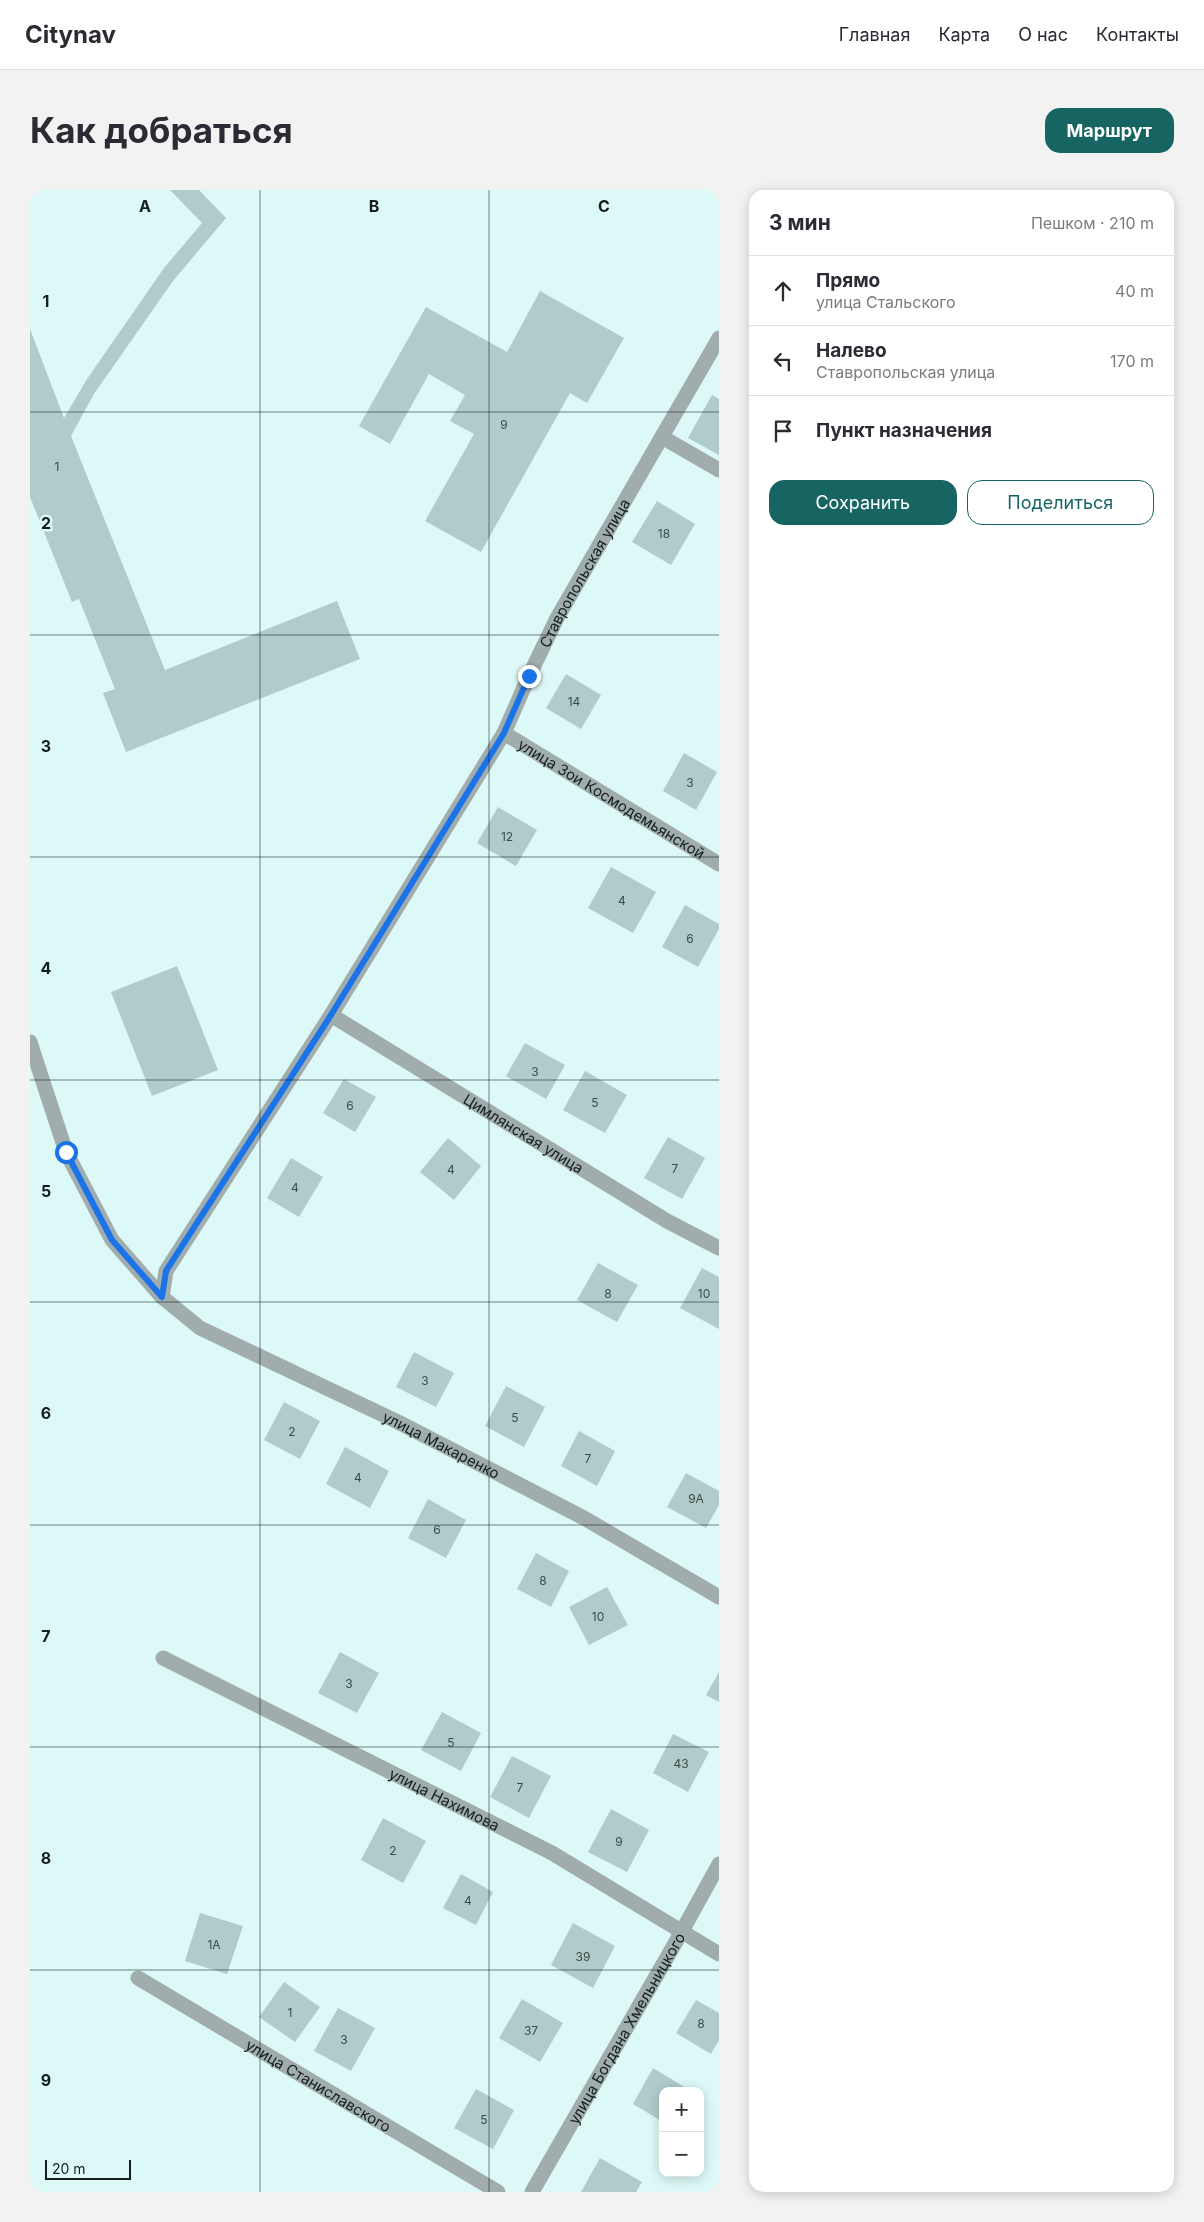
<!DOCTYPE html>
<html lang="ru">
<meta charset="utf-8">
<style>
body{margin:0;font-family:Inter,sans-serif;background:#f2f2f3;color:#2b2b33}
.controls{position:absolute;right:15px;bottom:15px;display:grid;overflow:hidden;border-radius:10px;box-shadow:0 2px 12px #0003}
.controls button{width:45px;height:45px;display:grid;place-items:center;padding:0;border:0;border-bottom:1px solid #e1e1e2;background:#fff;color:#2b2b33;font:25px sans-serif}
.scale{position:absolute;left:15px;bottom:12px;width:86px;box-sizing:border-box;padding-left:5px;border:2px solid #131e1d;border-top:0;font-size:14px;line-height:18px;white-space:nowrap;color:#131e1d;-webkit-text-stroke:4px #dcf9f7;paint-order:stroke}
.stop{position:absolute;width:15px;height:15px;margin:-11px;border:4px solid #1a73e8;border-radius:50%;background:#fff}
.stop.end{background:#1a73e8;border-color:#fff;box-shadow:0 1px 5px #0008}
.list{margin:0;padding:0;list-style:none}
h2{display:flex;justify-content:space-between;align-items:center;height:65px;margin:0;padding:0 20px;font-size:21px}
h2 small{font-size:16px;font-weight:400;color:#7c7c81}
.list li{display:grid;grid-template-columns:32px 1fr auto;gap:15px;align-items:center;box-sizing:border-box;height:70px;padding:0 20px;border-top:1px solid #e1e1e2}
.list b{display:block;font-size:19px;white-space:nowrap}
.list p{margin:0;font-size:16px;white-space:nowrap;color:#7c7c81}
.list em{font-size:16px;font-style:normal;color:#7c7c81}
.actions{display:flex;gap:10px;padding:15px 20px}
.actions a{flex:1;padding:11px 0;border:1px solid #176563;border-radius:15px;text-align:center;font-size:18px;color:#176563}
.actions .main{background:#176563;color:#fff}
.icon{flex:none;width:28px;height:28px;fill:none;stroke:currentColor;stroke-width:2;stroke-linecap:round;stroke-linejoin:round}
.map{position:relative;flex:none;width:689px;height:2002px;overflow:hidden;border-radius:15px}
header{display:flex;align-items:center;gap:30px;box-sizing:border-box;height:70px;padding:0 25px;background:#fff;border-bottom:1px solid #e1e1e2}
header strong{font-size:24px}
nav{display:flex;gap:28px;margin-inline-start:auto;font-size:18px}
.intro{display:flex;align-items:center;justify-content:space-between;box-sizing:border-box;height:120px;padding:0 30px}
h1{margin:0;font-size:35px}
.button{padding:12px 22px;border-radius:15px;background:#176563;color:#fff;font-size:18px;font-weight:700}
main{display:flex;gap:30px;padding:0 30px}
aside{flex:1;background:#fff;border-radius:15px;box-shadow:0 2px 12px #0003}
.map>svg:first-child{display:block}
.building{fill:#afccca}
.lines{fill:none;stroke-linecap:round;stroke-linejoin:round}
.minor{stroke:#a1adac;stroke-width:15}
.route{stroke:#1a73e8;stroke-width:6}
.grid{fill:none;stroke:#131e1d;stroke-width:1;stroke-opacity:0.55}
.labels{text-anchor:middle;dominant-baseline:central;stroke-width:5;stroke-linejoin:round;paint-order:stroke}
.number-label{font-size:12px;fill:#3a4a48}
.street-label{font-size:15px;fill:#131e1d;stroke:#dcf9f7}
.grid-label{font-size:16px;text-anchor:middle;font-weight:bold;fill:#131e1d;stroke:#dcf9f7;stroke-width:5;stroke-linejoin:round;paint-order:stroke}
</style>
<header>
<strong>Citynav</strong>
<nav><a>Главная</a><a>Карта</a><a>О нас</a><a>Контакты</a></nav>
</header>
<div class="intro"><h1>Как добраться</h1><a class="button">Маршрут</a></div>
<main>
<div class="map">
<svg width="689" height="2002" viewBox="0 0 689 2002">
<rect width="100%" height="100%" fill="#dcf9f7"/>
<path class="building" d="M140,0H169L196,28L143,91L64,204L41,246L135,480L307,411L330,469L96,562L73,503L85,499L49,409L42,412L0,307V139L34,228L57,189L134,78L172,33Z
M510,101L594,148L557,213L540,203L451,362L395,331L444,244L420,231L435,205L399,184L360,254L329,236L396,117L477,162Z
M682,205L689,209V265L658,248Z
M627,311L665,334L641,375L602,352Z
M536,484L571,505L551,539L516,518Z
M654,563L687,582L666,620L633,601Z
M468,617L507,640L486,676L447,653Z
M581,677L626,702L603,743L558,718Z
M655,715L689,734V739L668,777L632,757Z
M147,776L188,880L122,906L81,802Z
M495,853L535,875L516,909L476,886Z
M555,881L597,905L575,943L533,920Z
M314,889L346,907L325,942L293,923Z
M638,947L675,968L652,1009L614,988Z
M418,948L451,976L424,1010L390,982Z
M261,968L293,987L269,1027L237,1008Z
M568,1073L608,1095L587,1132L547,1110Z
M672,1078L689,1087V1139L650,1118Z
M384,1162L424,1183L406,1217L366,1197Z
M476,1196L515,1217L494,1257L455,1236Z
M254,1212L290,1231L270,1269L234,1250Z
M549,1241L585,1261L567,1296L531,1276Z
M315,1257L359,1281L340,1318L296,1294Z
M656,1283L689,1301V1315L676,1338L637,1317Z
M398,1309L436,1330L416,1368L378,1348Z
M506,1363L539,1381L521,1417L487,1399Z
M577,1397L598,1435L559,1455L539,1417Z
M310,1462L349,1483L327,1523L288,1503Z
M689,1482V1512L676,1505Z
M412,1522L451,1543L431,1581L391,1560Z
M643,1544L679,1562L658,1602L623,1583Z
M482,1566L521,1586L499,1628L460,1607Z
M581,1619L619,1640L597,1682L558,1662Z
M353,1628L396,1651L373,1693L331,1670Z
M431,1684L463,1702L446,1735L413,1718Z
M170,1723L213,1736L197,1784L155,1771Z
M543,1733L585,1756L563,1798L521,1775Z
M254,1792L290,1817L265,1852L229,1827Z
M492,1809L533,1833L510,1872L469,1848Z
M666,1810L689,1823V1850L681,1864L646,1843Z
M308,1818L345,1838L321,1881L284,1861Z
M623,1878L661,1901H633V1932L603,1914Z
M446,1899L484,1920L463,1959L424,1938Z
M570,1968L612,1992L606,2002H551Z"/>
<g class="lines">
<g class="minor">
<path d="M632,247L689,280"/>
<path id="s1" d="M474,543L689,674"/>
<path id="s2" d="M301,825L637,1031L689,1058"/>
<path id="s3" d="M0,852L36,962L82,1050L132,1107L170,1138L368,1232L554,1328L689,1407"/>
<path id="s4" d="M132,1107L136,1081L301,825L474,543L499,486L527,428L689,148"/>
<path id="s5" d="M133,1468L522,1663L689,1764"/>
<path id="s6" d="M108,1788L468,2002"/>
<path id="s7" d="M502,2002L651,1743L689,1674"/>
</g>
</g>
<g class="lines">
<path class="route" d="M36,962L82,1050L132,1107L136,1081L301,825L474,543L499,486"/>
</g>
<path class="grid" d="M230,0V2002M459,0V2002M0,222H689M0,445H689M0,667H689M0,890H689M0,1112H689M0,1335H689M0,1557H689M0,1780H689"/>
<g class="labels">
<g class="number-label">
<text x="474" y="234">9</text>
<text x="27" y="276">1</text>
<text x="634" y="343">18</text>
<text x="544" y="511">14</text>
<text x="660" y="592">3</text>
<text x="477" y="646">12</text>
<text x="592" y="710">4</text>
<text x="660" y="748">6</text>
<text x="505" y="881">3</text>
<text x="565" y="912">5</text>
<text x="320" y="915">6</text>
<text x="645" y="978">7</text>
<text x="421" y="979">4</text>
<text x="265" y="997">4</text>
<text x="578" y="1103">8</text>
<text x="674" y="1103">10</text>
<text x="395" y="1190">3</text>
<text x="485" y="1227">5</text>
<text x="262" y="1241">2</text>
<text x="558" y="1268">7</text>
<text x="328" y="1287">4</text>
<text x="666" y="1308">9А</text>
<text x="407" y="1339">6</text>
<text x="513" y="1390">8</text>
<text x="568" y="1426">10</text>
<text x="319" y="1493">3</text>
<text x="421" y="1552">5</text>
<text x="651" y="1573">43</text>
<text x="490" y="1597">7</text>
<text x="589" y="1651">9</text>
<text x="363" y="1660">2</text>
<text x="438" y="1710">4</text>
<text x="184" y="1754">1А</text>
<text x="553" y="1766">39</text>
<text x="260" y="1822">1</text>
<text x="671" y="1833">8</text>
<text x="501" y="1840">37</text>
<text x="314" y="1849">3</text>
<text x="454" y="1929">5</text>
</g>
<g class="street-label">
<text stroke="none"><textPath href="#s4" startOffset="841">Ставропольская улица</textPath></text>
<text stroke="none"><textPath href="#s1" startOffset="126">улица Зои Космодемьянской</textPath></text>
<text stroke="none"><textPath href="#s2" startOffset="226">Цимлянская улица</textPath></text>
<text stroke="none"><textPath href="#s3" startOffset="608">улица Макаренко</textPath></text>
<text stroke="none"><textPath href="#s5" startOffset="315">улица Нахимова</textPath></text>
<text stroke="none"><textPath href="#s7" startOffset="189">улица Богдана Хмельницкого</textPath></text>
<text stroke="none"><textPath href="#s6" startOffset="210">улица Станиславского</textPath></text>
</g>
</g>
<g class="grid-label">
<text x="115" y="22">A</text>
<text x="344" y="22">B</text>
<text x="574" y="22">C</text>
<text x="16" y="117">1</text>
<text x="16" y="339">2</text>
<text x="16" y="562">3</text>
<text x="16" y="784">4</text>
<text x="16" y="1007">5</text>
<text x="16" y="1229">6</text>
<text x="16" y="1452">7</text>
<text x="16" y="1674">8</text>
<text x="16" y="1896">9</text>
</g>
</svg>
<div class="controls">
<button>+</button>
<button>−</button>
</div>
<div class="scale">20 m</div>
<div class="stop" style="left:36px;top:962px"></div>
<div class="stop end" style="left:499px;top:486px"></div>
</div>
<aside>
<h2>3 мин<small>Пешком · 210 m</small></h2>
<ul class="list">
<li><svg class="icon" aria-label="ahead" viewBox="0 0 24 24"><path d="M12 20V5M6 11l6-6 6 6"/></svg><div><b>Прямо</b><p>улица Стальского</p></div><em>40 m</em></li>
<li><svg class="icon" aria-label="left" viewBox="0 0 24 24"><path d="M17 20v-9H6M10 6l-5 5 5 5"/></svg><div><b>Налево</b><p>Ставропольская улица</p></div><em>170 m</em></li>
<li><svg class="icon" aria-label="arrive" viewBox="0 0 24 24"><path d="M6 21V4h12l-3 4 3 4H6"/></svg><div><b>Пункт назначения</b></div></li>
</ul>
<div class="actions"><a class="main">Сохранить</a><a>Поделиться</a></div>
</aside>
</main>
